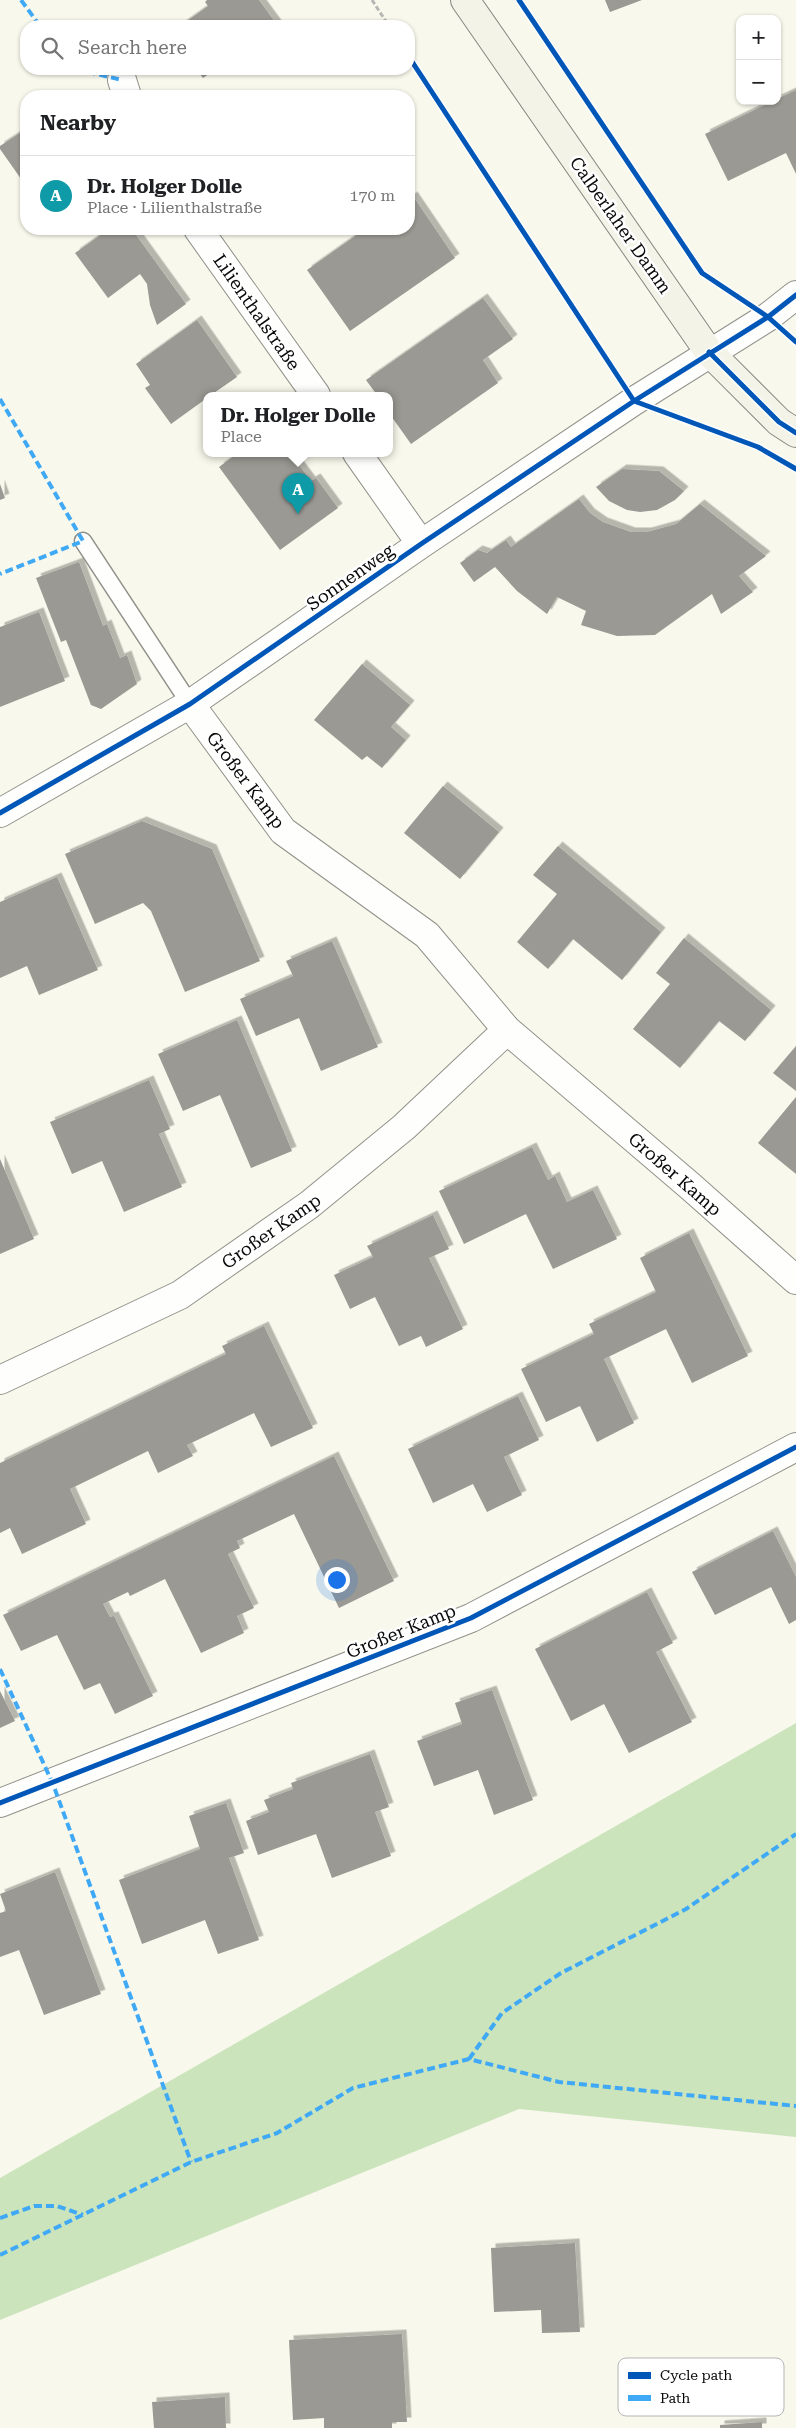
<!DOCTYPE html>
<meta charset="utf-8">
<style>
body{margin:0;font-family:"Roboto Serif",serif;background:#f2f2f2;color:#202124}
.controls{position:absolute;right:15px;top:15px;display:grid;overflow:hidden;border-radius:10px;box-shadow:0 1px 4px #0004}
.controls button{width:45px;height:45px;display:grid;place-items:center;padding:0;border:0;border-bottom:1px solid #e0e0e0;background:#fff;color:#202124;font:25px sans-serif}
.you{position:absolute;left:336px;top:1579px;width:18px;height:18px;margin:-12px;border:4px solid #fff;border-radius:50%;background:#1a73e8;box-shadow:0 0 0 8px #1a73e833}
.badge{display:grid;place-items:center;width:32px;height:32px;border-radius:50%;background:#ea580c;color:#fff;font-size:16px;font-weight:700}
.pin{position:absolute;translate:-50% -41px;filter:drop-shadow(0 1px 2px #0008)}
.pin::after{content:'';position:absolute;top:26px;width:18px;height:15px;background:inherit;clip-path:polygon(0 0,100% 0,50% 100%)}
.popup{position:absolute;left:203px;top:392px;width:190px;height:65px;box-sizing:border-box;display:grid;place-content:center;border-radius:10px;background:#fff;filter:drop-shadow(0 1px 4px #0005);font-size:16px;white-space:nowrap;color:#757577}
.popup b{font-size:19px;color:#202124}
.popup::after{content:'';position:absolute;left:50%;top:100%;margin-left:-10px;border:10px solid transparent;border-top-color:#fff}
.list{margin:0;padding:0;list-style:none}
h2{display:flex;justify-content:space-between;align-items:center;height:65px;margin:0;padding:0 20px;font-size:21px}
h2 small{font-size:16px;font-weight:400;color:#757577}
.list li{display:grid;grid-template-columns:32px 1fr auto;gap:15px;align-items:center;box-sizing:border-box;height:80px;padding:0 20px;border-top:1px solid #e0e0e0}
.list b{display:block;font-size:19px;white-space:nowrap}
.list p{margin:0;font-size:16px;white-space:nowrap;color:#757577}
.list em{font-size:16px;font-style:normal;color:#757577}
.icon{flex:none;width:28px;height:28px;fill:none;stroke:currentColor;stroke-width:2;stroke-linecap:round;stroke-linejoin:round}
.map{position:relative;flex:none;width:796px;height:2428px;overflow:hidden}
.search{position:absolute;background:#fff;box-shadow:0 1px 4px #0004;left:20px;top:20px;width:395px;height:55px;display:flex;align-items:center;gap:12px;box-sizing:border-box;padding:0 18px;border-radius:20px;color:#757577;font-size:19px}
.panel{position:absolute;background:#fff;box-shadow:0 1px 4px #0004;left:20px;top:90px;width:395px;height:145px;border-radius:20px}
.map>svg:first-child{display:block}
.forest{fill:#cbe4bc}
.building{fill:#9a9993;filter:url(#shadow)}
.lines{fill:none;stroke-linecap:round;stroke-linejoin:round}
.lane-casing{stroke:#91918b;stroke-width:19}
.street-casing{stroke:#91918b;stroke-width:30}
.secondary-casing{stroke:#878782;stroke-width:30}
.path{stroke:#b6b6b4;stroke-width:3;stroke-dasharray:5 2.5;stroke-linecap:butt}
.lane{stroke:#fefefc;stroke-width:16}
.street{stroke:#fefefc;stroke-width:28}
.secondary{stroke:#f3f3e8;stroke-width:28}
.quiet{stroke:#3fa9f5;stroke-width:4;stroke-dasharray:8 4;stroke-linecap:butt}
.cycleway-casing{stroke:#fff;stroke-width:8}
.cycleway{stroke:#0057b8;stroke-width:5}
.labels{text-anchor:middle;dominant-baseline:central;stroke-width:5;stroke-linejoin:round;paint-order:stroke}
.street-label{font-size:18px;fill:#090909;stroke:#fff}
.key{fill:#fff;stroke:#b5b5b5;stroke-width:1}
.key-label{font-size:14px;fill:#090909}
</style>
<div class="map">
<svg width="796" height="2428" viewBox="0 0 796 2428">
<defs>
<filter id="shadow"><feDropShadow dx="4.5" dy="-4.5" stdDeviation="0" flood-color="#0004"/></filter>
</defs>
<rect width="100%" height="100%" fill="#f8f8ec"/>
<path class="forest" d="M796,1723V2137L519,2109L0,2320V2178Z"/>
<path class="building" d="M207,0H259L278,26H180L208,6L205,2Z
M605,0H642L610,12Z
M196,69H216L203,78Z
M796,90V174L786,153L728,181L705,134L773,101H777V99Z
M26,129V186L0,149V146Z
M413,196L455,258L350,331L307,270L365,229H409V199Z
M109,229H130L134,232L186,304L157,325L150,305L147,284L140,274L108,298L75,253Z
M483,298L513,339L483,360L498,383L411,444L389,413V395H377L366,380Z
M197,320L237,377L211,395H207V398L171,424L145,388L150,385L136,364Z
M238,453H290L311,481L316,478L338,508L280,550L219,467Z
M622,469L659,471L684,491L675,500L657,510L640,512L627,510L609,501L596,487Z
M0,484L5,498L0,500Z
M579,499L590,513L603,522L631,532H647L676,524L700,504L766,556L739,576L753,592L721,614L712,594L655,635L617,636L581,625L586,611L557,597L547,614L517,591L495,567L474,582L460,563L478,550L487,553L506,540L511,547Z
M79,562L103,626L107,624L120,658L127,655L137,684L101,709L91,705L66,640L61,642L36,578Z
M39,612L65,681L0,707V627Z
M362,664L410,705L391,727L406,740L382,768L367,756L362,760L314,720Z
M443,786L499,832L460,879L404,833Z
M142,821L212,849L260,961L185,992L151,911L143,903L95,924L65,854Z
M558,846L661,932L622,980L573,939L548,969L517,942L557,894L533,875Z
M57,877L98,970L39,995L27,966L0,978V902Z
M684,938L771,1010L745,1041L719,1021L680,1068L633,1029L670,984L656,973Z
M332,941L378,1047L321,1071L299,1018L256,1036L240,999L293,976L286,961Z
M237,1020L292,1151L251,1168L220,1095L183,1111L158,1054Z
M796,1046V1091L773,1073Z
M149,1080L170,1129L159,1134L182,1187L124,1212L102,1161L72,1174L50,1122Z
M796,1097V1174L758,1143Z
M532,1147L548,1180L555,1176L567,1202L593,1190L617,1239L553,1269L526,1214L464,1244L439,1191Z
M0,1159L34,1239L0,1254Z
M433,1215L449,1249L429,1258L463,1329L426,1347L421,1336L399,1346L375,1297L350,1309L334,1275L373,1257L367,1246Z
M689,1233L748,1356L692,1383L666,1329L604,1359L634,1423L597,1442L580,1406L546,1422L521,1369L594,1334L589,1324L656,1292L640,1258Z
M264,1326L313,1428L271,1447L254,1413L187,1445L193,1456L158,1473L148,1451L70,1489L86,1524L22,1554L10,1528L0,1533V1463L226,1354L222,1346Z
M518,1396L539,1440L504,1457L522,1495L487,1512L473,1484L433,1503L408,1449Z
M334,1456L394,1581L339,1608L294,1514L237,1541L240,1548L228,1554L254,1608L237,1616L244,1633L201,1653L165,1579L130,1596L128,1592L103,1604L110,1617L114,1616L153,1696L115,1714L100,1683L84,1690L57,1635L21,1651L3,1615Z
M773,1531L796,1577V1620L789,1624L771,1587L715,1615L692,1572Z
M647,1592L673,1643L656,1652L692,1722L629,1753L604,1704L571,1721L535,1649Z
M492,1690L533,1800L494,1815L478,1770L434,1786L417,1741L462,1724L455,1703Z
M0,1691L15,1721L0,1728Z
M370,1754L389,1807L375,1812L391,1856L332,1878L316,1834L258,1855L246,1821L269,1812L264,1800L293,1789L291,1783Z
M226,1803L244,1853L229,1858L259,1940L218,1954L205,1920L142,1944L119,1880L200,1849L189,1816Z
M55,1872L101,1994L44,2015L19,1950L0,1957V1913L6,1911L0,1894Z
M575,2243L580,2332L542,2333L541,2310L494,2312L491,2248Z
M402,2334L407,2422H392V2428H324V2418L293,2420L289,2340Z
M225,2397L226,2428H154L152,2402Z
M762,2422V2428H720V2425Z"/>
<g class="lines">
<g class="lane-casing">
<path id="lane" d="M83,541L190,704"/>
</g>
<g class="street-casing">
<path id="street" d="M122,80L127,96
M198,229L316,395
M357,453L421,544
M190,704L283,831L427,935L507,1030L690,1186L796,1280
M0,813L190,704L421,544L634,401L768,317L796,295
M0,1380L180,1295L309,1205L404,1127L507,1030
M0,1803L471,1618L796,1447"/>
</g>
<g class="secondary-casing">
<path id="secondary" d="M465,0L709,352L779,422L796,433"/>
</g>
<path class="path" d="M372,0L389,26
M409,57L615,373
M676,417L747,443"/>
<use href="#lane" class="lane"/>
<use href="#street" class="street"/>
<use href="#secondary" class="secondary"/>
<path class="quiet" d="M21,0L40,26
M76,69L122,80
M0,399L83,541L0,574
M0,1669L53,1784L191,2162
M469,2059L502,2013L561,1973L686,1909L796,1834
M0,2218L34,2206H57L83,2215
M0,2255L191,2162L277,2133L353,2088L469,2059L559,2082L796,2106"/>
<g class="cycleway-casing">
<path id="cycleway" d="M519,0L702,273L768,317L796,342
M409,57L634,401L758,447L796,469
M709,352L779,422L796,433
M0,813L190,704L421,544L634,401L768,317L796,295
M0,1803L471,1618L796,1447"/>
</g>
<use href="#cycleway" class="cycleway"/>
</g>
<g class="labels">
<g class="street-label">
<text transform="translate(621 225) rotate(55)">Calberlaher Damm</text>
<text transform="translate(257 312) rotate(55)">Lilienthalstraße</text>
<text transform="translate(350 577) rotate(-35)">Sonnenweg</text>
<text transform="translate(246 780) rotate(53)">Großer Kamp</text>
<text transform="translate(675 1174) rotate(41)">Großer Kamp</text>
<text transform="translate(271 1231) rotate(-35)">Großer Kamp</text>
<text transform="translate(401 1631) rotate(-22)">Großer Kamp</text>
</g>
</g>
<rect x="618" y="2358" width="166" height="58" rx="8" class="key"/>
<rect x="628" y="2372" width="23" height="7" fill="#0057b8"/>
<rect x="628" y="2395" width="23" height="6" fill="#3fa9f5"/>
<g class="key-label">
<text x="660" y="2380">Cycle path</text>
<text x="660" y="2403">Path</text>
</g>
</svg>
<div class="controls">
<button>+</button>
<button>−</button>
</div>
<div class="you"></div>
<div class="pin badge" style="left:298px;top:514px;background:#0f9aa8">A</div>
<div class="popup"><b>Dr. Holger Dolle</b>Place</div>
<div class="search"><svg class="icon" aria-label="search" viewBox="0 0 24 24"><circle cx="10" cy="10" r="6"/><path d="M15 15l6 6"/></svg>Search here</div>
<section class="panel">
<h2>Nearby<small></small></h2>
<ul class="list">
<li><span class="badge" style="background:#0f9aa8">A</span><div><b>Dr. Holger Dolle</b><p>Place · Lilienthalstraße</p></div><em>170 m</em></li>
</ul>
</section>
</div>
